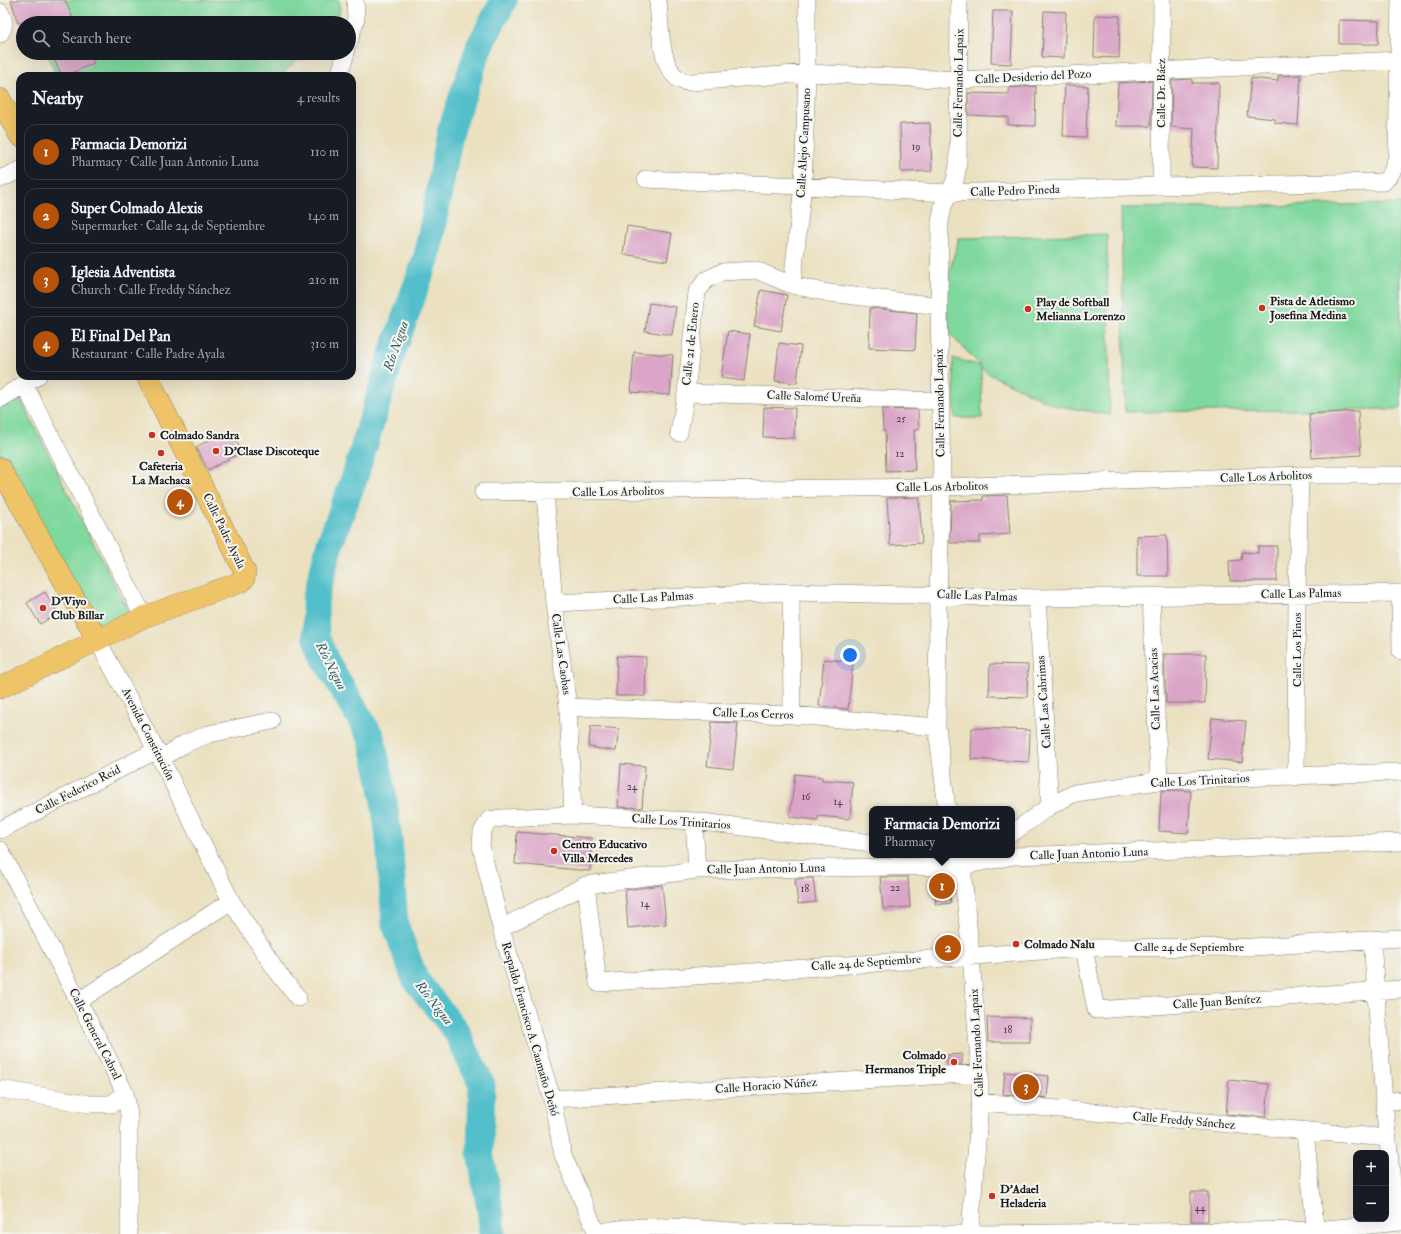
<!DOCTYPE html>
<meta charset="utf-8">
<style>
body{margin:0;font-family:"IM FELL Double Pica",serif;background:#242831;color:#f1f3f6}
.controls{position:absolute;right:12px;bottom:12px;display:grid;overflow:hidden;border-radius:8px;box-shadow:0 4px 16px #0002}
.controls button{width:36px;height:36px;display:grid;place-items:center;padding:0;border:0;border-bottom:1px solid #363941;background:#171b24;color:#f1f3f6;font:20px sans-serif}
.you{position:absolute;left:850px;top:655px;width:14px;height:14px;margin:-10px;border:3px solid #fff;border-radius:50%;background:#1a73e8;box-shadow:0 0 0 6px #1a73e833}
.badge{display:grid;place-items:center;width:26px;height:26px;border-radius:50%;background:#b45309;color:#fff;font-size:13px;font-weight:700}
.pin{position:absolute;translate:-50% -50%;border:2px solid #fff;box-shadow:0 1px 4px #0006}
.popup{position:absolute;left:869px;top:806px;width:146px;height:52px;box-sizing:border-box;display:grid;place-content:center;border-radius:8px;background:#171b24;filter:drop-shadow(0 1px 3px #0005);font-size:13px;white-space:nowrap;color:#9ea1a6}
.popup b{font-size:15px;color:#f1f3f6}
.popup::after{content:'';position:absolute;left:50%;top:100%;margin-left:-8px;border:8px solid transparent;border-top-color:#171b24}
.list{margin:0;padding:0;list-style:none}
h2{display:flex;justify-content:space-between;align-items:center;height:52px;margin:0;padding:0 16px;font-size:17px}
h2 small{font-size:13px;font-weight:400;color:#9ea1a6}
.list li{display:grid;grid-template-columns:26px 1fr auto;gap:12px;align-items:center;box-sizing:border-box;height:56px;margin:0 8px 8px;padding:0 8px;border:1px solid #363941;border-radius:12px}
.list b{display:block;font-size:15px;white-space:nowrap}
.list p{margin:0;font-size:13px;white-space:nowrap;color:#9ea1a6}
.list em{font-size:13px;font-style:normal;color:#9ea1a6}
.icon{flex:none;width:22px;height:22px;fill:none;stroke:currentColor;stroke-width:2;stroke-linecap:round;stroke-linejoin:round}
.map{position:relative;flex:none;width:1401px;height:1234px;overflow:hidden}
.search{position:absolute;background:#171b24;box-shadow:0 4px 16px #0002;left:16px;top:16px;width:340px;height:44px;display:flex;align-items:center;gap:10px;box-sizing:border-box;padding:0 14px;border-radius:22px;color:#9ea1a6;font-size:15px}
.panel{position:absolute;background:#171b24;box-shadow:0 4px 16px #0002;left:16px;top:72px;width:340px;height:308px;border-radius:12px}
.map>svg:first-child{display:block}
.green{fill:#7fd89d;stroke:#4e7a5c}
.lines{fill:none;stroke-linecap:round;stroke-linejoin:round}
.river{stroke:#52bfca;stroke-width:27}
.building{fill:#daa5c7}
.minor-casing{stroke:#847e6e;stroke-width:18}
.major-casing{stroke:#847e6e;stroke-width:22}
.minor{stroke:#fff;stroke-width:17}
.major{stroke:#efc469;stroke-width:21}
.poi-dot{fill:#c8321e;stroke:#f6f6f2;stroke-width:1.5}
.labels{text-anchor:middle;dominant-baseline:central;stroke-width:4;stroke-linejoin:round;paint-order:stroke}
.number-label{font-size:10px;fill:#4c3e47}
.street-label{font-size:12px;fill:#1c1c1c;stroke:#f6f6f2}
.poi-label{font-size:12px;font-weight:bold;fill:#1c1c1c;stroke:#f6f6f2;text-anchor:start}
.water-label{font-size:13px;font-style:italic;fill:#325d62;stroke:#f6f6f2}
</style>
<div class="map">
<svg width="1401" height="1234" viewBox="0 0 1401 1234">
<rect width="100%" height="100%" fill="#f6f6f2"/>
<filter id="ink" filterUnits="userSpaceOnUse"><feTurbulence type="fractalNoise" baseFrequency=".025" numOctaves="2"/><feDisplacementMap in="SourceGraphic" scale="8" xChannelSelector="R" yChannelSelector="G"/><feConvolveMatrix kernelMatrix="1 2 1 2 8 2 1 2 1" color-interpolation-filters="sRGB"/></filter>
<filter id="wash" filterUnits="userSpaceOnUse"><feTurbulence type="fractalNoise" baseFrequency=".012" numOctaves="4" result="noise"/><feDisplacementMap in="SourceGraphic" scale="16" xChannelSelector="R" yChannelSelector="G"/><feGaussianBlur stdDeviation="0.9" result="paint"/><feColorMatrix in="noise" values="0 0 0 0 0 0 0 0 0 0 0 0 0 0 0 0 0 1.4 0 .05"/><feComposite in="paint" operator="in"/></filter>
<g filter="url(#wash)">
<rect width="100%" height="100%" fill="#ebe1c1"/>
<path class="green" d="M27,0H339C341,9 339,15 335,23H36Z
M47,53H305L280,76H56Z
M1401,204V409L1125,412L1121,208Z
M1107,234L1110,415L1054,405L987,373L981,367L982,418H955L953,358L981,366L949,333L945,286L959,238Z
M19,396L129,613L94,628L0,458V407Z"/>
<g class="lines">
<path class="river" d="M492,1234L491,1215L480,1152L482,1085L456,1031L415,979L395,924L389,839L381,780L371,737L325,659L316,636L315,600L330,543L355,476L393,351L427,256L450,133L479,47L504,0"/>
</g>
<g id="blocks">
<path class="building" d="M11,0H65L75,23H18Z
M993,11H1013L1011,64L991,63Z
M1044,11L1066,12L1064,58L1042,57Z
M1095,15L1120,16L1119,58L1094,57Z
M1339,20L1379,21L1378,44H1339Z
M51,53H90L94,63L66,76H62Z
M1301,75L1298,125L1275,123V119L1247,116L1251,78L1278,81V76Z
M1192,79V83H1219L1217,168L1192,167L1194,129L1171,127L1172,80Z
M1152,81L1151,126H1116L1118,83Z
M1065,85L1088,86L1086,137L1063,136Z
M1036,86L1035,126L1008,125V117L968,115V93L1009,94V88Z
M930,123L932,171L901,172L900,124Z
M627,226L672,233L667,261L623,254Z
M761,290L787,295L781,331L754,326Z
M649,303L676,307L672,335L645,331Z
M870,308L917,313L915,350L869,348Z
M728,331L750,334L744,381L721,378Z
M779,343L801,346L797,383L775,381Z
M634,352L673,355L670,395L631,392Z
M764,407L795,408L794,438L763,437Z
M882,409L918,410L919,430H914L915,470L886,471L885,431H883Z
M1358,411L1361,455L1312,458L1309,414Z
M230,429L242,452L208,470L196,447Z
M184,492L191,504L176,511L170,499Z
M1007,495L1010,534L980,536V543H950L951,501L983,500V496Z
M919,497L922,543L890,545L887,498Z
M1167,535L1168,576H1137V536Z
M1258,546H1277V581H1230L1229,561L1241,560L1242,552L1258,553Z
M45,592L58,613L40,624L27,603Z
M1164,654H1206L1205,703H1166Z
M617,656L646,657L645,696H616Z
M824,659L853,662L848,709L819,706Z
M990,664L1028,665L1027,697L989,696Z
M1212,718L1246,721L1242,762L1208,759Z
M712,722L738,723L733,769L707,766Z
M591,726L619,729L616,751L588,747Z
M972,728L1030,730L1029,762L971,759Z
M621,764L645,766L642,808L618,807Z
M795,774L822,777V780L853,782L850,819L818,816V820L790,817Z
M1176,790L1191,791L1188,833L1159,831L1161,791Z
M517,832L592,838L590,871L515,864Z
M933,876H948L951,903L936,905Z
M880,877H908L910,907L883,909Z
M813,878L816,902L798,904L795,879Z
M662,885L666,924L628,928L625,890Z
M955,940L956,947L941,948L940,941Z
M987,1017L1030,1018V1042H988Z
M962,1054V1064L947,1065V1055Z
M1005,1072L1049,1076L1047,1098L1003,1094Z
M1229,1080L1269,1084L1266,1117L1226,1114Z
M1191,1192H1208V1221H1191Z"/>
</g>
</g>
<g filter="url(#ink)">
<use href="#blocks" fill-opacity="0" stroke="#847e6e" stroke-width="1"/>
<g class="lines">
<g class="minor-casing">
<path id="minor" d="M658,0C660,21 659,68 680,80C683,82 688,82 692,82L807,73L958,80L1401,60
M0,12C4,19 5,27 0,34
M349,42L356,18L355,0
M339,76L346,53
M0,179L20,170
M646,179L950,193L1161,186L1384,182L1392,172L1397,156L1400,0
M1161,186L1162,0
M792,285L803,185L807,73V0
M24,384L144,617
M686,393L941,401
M0,399L38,376
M679,433L686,393L697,292L706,280L722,272L756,270L792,285L829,293L939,306
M483,492L942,487L1300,475H1401
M545,493L554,603L568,707L573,815
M791,592L792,715
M1400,593L1401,651
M1151,596L1159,781
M1037,598L1050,806
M554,603L791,592L1037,598L1401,593
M97,639L161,759L231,901L276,970L298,998
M568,707L792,715L937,727
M161,759L184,744L209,734L272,721
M1296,777L1297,594L1300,475
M947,809L937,727L938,595L942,487L939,306L940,222L943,206L955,181L958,165L959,0
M694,821L697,870
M0,830L157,750
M1012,833L1050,806L1075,793L1159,781L1401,772
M0,850L105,1052L125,1093L129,1115V1234
M956,857L962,866L971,956L980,1073V1102L970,1234
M586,885L598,983L1084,948L1252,947L1401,938
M501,928L586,885L697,870L962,866L1014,856L1401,842
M1372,940L1384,1102L1396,1222
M1084,948L1096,1010L1401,989
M79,1001L231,901
M0,1089L89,1104H112L125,1093
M552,1099L980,1073
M980,1102L1388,1138
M1384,1102L1401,1100
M1305,1132L1316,1234
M597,1233C652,1220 707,1231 763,1233C832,1234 901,1234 969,1234
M597,1234L563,1155L552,1099L501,928L481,846L482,832L489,820L502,818L573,815L694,821L872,843
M970,1234L1316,1230L1401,1222"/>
</g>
<g class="major-casing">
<path id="major" d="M0,99L20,136
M0,468L97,639
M0,688L144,617L241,582L244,579L245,572L147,376"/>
</g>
<use href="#minor" class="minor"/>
<use href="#major" class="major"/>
</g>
</g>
<g class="poi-dot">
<circle cx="1262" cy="308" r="4"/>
<circle cx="1028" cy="309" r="4"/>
<circle cx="152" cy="435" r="4"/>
<circle cx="216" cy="451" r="4"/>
<circle cx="161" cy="453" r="4"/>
<circle cx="43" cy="608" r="4"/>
<circle cx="554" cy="851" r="4"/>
<circle cx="1016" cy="944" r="4"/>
<circle cx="954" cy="1062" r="4"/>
<circle cx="992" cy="1196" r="4"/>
</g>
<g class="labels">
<g class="number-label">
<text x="916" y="147">19</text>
<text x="901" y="419">25</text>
<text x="900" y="454">12</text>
<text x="632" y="787">24</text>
<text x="806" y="797">16</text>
<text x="838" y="802">14</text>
<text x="895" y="888">22</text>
<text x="805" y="889">18</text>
<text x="645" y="904">14</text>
<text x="1008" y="1030">18</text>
<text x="1200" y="1208">44</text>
</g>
<g class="street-label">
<text transform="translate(1033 77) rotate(-3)">Calle Desiderio del Pozo</text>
<text transform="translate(959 83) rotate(-89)">Calle Fernando Lapaix</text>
<text transform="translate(1161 93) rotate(-90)">Calle Dr. Báez</text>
<text transform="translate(804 143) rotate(-87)">Calle Alejo Campusano</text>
<text transform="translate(1015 191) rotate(-2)">Calle Pedro Pineda</text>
<text transform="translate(691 344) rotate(-84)">Calle 21 de Enero</text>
<text transform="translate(814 397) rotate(2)">Calle Salomé Ureña</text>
<text transform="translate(940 403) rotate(-91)">Calle Fernando Lapaix</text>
<text transform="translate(1266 477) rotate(-2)">Calle Los Arbolitos</text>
<text transform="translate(942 487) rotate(-1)">Calle Los Arbolitos</text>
<text transform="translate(618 492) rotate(-1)">Calle Los Arbolitos</text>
<text transform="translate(224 531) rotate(64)">Calle Padre Ayala</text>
<text transform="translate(1301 594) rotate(-1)">Calle Las Palmas</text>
<text transform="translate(977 596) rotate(2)">Calle Las Palmas</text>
<text transform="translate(653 598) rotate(-3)">Calle Las Palmas</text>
<text transform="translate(1297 650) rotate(-90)">Calle Los Pinos</text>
<text transform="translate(561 654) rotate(82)">Calle Las Caobas</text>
<text transform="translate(1155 689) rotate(-92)">Calle Las Acacias</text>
<text transform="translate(1044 702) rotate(-94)">Calle Las Cabrimas</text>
<text transform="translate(753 714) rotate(2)">Calle Los Cerros</text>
<text transform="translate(148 734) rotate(63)">Avenida Constitución</text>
<text transform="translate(1200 781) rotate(-3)">Calle Los Trinitarios</text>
<text transform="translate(78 790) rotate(-27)">Calle Federico Reid</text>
<text transform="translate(681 822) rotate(4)">Calle Los Trinitarios</text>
<text transform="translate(1089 854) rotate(-2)">Calle Juan Antonio Luna</text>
<text transform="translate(766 869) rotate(-1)">Calle Juan Antonio Luna</text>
<text x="1189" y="947">Calle 24 de Septiembre</text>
<text transform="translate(866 963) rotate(-4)">Calle 24 de Septiembre</text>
<text transform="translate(1217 1002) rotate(-4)">Calle Juan Benítez</text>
<text transform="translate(530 1029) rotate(74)">Respaldo Francisco A. Caamaño Deñó</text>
<text transform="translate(95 1034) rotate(63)">Calle General Cabral</text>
<text transform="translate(977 1043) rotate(-93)">Calle Fernando Lapaix</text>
<text transform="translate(766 1086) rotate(-4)">Calle Horacio Núñez</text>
<text transform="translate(1184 1121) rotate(5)">Calle Freddy Sánchez</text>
</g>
<g class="poi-label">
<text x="1270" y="301">Pista de Atletismo<tspan x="1270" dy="14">Josefina Medina</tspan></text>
<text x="1036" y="302">Play de Softball<tspan x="1036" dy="14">Melianna Lorenzo</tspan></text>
<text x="160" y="435">Colmado Sandra</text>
<text x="224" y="451">D'Clase Discoteque</text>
<text x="161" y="466" text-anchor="middle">Cafeteria<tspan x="161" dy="14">La Machaca</tspan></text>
<text x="51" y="601">D'Viyo<tspan x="51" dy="14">Club Billar</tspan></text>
<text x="562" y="844">Centro Educativo<tspan x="562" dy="14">Villa Mercedes</tspan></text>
<text x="1024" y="944">Colmado Nalu</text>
<text x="946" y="1055" text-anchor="end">Colmado<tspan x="946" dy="14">Hermanos Triple</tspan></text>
<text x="1000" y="1189">D'Adael<tspan x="1000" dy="14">Heladeria</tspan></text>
</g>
<g class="water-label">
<text transform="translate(396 346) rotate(-71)">Río Nigua</text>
<text transform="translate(331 666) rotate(63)">Río Nigua</text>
<text transform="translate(434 1003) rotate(52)">Río Nigua</text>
</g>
</g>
</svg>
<div class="controls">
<button>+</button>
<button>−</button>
</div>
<div class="you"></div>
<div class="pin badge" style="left:942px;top:886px">1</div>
<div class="popup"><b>Farmacia Demorizi</b>Pharmacy</div>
<div class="pin badge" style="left:948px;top:948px">2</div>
<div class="pin badge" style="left:1026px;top:1087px">3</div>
<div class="pin badge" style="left:180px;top:502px">4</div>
<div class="search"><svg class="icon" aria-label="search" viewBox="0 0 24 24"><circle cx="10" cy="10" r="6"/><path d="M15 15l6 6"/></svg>Search here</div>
<section class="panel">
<h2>Nearby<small>4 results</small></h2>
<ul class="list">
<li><span class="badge">1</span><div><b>Farmacia Demorizi</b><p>Pharmacy · Calle Juan Antonio Luna</p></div><em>110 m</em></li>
<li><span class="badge">2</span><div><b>Super Colmado Alexis</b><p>Supermarket · Calle 24 de Septiembre</p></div><em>140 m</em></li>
<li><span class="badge">3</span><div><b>Iglesia Adventista</b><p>Church · Calle Freddy Sánchez</p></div><em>210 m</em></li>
<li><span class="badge">4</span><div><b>El Final Del Pan</b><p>Restaurant · Calle Padre Ayala</p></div><em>310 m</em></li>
</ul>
</section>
</div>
